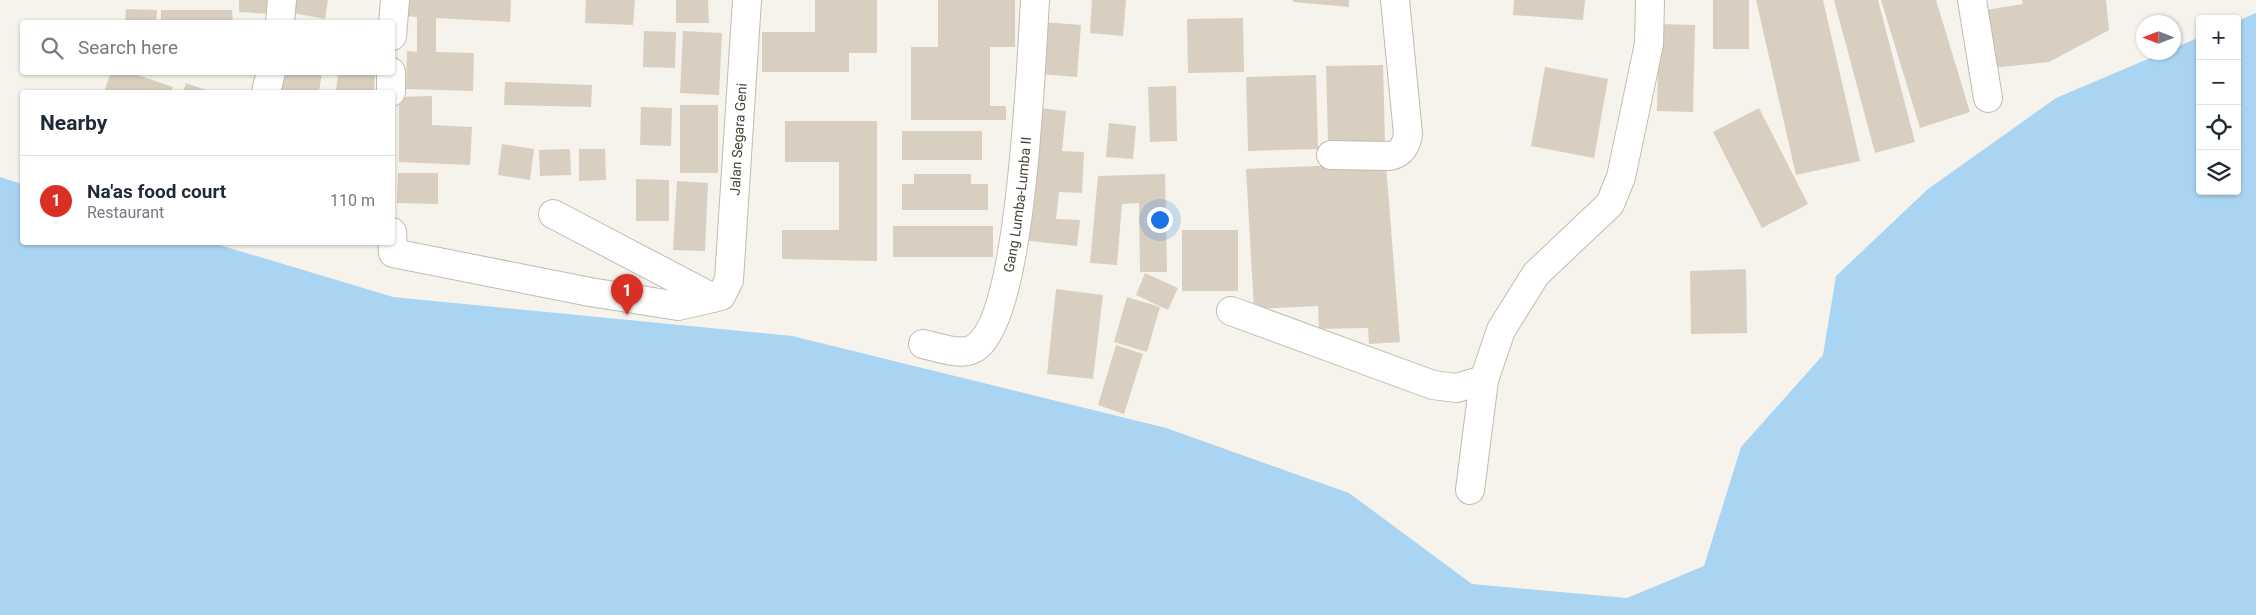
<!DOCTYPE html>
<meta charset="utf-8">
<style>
body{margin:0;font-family:Roboto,sans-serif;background:#f2f2f3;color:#1f2937}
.controls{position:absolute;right:15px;top:15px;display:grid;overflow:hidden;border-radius:5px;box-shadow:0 1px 4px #0004}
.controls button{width:45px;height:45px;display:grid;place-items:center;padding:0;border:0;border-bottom:1px solid #e0e1e3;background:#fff;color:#1f2937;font:25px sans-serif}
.compass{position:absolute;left:2136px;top:15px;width:45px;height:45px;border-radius:50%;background:#fff;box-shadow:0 1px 4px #0004;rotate:270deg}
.you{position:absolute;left:1159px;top:219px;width:18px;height:18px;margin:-12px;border:4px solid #fff;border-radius:50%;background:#1a73e8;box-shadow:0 0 0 8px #1a73e833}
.badge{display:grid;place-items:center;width:32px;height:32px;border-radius:50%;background:#d93025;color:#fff;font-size:16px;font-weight:700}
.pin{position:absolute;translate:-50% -41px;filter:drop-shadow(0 1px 2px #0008)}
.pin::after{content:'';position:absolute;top:26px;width:18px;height:15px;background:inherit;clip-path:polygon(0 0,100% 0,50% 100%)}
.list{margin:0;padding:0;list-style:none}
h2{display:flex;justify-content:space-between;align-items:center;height:65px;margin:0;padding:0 20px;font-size:21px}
h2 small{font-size:16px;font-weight:400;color:#747a83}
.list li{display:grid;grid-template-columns:32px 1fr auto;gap:15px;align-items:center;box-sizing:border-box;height:90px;padding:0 20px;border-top:1px solid #e0e1e3}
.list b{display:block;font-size:19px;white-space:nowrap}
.list p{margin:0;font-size:16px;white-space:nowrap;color:#747a83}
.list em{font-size:16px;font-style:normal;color:#747a83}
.icon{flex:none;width:28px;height:28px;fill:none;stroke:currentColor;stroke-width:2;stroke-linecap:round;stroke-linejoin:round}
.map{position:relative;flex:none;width:2256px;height:615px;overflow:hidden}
.search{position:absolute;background:#fff;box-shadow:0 1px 4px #0004;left:20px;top:20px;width:375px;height:55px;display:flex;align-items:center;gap:12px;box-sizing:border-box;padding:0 18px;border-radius:5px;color:#747a83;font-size:19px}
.panel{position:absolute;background:#fff;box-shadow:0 1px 4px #0004;left:20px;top:90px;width:375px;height:155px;border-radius:5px}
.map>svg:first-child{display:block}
.water{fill:#a9d4f2}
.building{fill:#d8cfc1}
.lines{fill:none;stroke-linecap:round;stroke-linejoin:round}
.minor-casing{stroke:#c2bbae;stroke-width:30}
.minor{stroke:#fff;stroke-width:28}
.labels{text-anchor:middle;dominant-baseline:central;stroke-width:4;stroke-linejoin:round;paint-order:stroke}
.street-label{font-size:14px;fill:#4b4439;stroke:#fff}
</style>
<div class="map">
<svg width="2256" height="615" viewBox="0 0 2256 615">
<rect width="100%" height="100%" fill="#f6f3ec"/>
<path class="water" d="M2256,13V615H0V177L22,184V242L213,243L393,297L792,336L1166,428L1349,493L1472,584L1627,598L1704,566L1741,447L1823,355L1836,276L1928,189L2056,98L2162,53L2174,52V48L2200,37V191H2237V21Z"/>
<path class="building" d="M239,0H272L271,14L239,12Z
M295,0H328L325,19L293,13Z
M407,0H511L510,22L436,18V52L474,53L473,91L406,89L407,51L417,52V17L406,16Z
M586,0H635L633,25L585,23Z
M676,0H708L709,23H676Z
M815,0H877V53H849V72H762V32H815Z
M938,0H1015V47H990V106H1006V120H911V47H938Z
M1092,0H1126L1123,36L1090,33Z
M1293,0H1349V7L1293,2Z
M1514,0H1585L1583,20L1513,15Z
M1713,0H1749V49H1713Z
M1756,0H1823L1860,161L1796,175Z
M1834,0H1878L1915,142L1875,153Z
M1881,0H1936L1970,112L1920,128Z
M2022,0H2106L2109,30L2049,62L1993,68L1986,10L2023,4Z
M126,9L157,10L156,22H125Z
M161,10H232L233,22H161Z
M1243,18L1244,72L1188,73L1187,19Z
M1043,22L1081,25L1077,77L1039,74Z
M1659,24L1695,25L1693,112L1657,111Z
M644,31L676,32L675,68L643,67Z
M683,31L722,33L719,95L680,93Z
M1383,65L1385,142L1328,143L1326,66Z
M1545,67L1608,79L1594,158L1531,146Z
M111,72H129L173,87L171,92H104Z
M274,72H322L319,92H272Z
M338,72H375L374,92H336Z
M1316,75L1318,149L1248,151L1246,77Z
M505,82L592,85L591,107L504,105Z
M186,83L212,92H183Z
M1176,86L1177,141L1150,142L1148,87Z
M432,96V125L472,127L470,165L399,162V97Z
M680,105H718V173H680Z
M641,107L672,108L671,146L640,145Z
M1040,108L1066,111L1062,151L1084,152L1082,193L1059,192L1056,219L1080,220L1077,246L1020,240Z
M1759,108L1808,204L1762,228L1713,132Z
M785,121H877V261L782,259V230H839V162H785Z
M1109,123L1136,126L1133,159L1106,157Z
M902,131H982V160H902Z
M502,144L534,149L530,180L498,175Z
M570,149L571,175L540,176L539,150Z
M579,149H605L606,180L579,181Z
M1359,164L1386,165L1400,342L1369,344L1368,328L1319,329L1318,306L1254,309L1246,169Z
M398,173H438V204L397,203Z
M914,174H971V184H988V210H902V184H914Z
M1165,174L1167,272H1140L1139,203L1122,204L1117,265L1090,263L1098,176Z
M636,179L669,180V221H636Z
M677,181L708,183L705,251L673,250Z
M893,226H993V257H893Z
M1182,230H1238V291H1182Z
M1746,269L1747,333L1691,334L1690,271Z
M1145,273L1178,288L1168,310L1136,295Z
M1056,289L1103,295L1093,379L1047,374Z
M1127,297L1160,307L1147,352L1114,342Z
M1116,345L1143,354L1124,414L1098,405Z"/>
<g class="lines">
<g class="minor-casing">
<g id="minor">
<path d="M1972,0L1988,98"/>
<path d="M280,22L282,0"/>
<path d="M392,36L395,0"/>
<path d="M391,72V92"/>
<path d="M266,92L271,72"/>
<path d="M1331,155L1390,156C1402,153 1406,146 1408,134L1395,0"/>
<path d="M553,214L713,298"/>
<path id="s1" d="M392,232L393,253L590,292L678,306L721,296L729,280L747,0"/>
<path d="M1231,311L1433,385L1456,388L1484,380"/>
<path id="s2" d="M923,344C938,347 961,357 975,348C1023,317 1031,61 1035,0"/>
<path d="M1470,490L1484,380L1501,330L1536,274L1610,204L1621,177L1649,44L1650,0"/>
</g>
</g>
<use href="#minor" class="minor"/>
</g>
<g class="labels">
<g class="street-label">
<text stroke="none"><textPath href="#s1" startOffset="514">Jalan Segara Geni</textPath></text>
<text stroke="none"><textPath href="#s2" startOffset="206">Gang Lumba-Lumba II</textPath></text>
</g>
</g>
</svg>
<div class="controls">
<button>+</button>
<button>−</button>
<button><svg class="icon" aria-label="locate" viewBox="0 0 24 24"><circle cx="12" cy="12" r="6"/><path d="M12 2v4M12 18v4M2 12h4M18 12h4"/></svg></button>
<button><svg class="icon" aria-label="layers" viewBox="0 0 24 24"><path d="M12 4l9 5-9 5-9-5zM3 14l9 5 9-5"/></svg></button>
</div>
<svg class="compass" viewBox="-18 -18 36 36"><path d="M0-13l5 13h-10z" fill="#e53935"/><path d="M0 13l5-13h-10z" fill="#747a83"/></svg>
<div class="you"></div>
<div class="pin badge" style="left:627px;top:315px">1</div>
<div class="search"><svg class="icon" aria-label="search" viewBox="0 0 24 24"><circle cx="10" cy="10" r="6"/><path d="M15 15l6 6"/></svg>Search here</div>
<section class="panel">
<h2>Nearby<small></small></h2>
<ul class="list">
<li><span class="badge">1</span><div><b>Na'as food court</b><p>Restaurant</p></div><em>110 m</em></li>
</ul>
</section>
</div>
